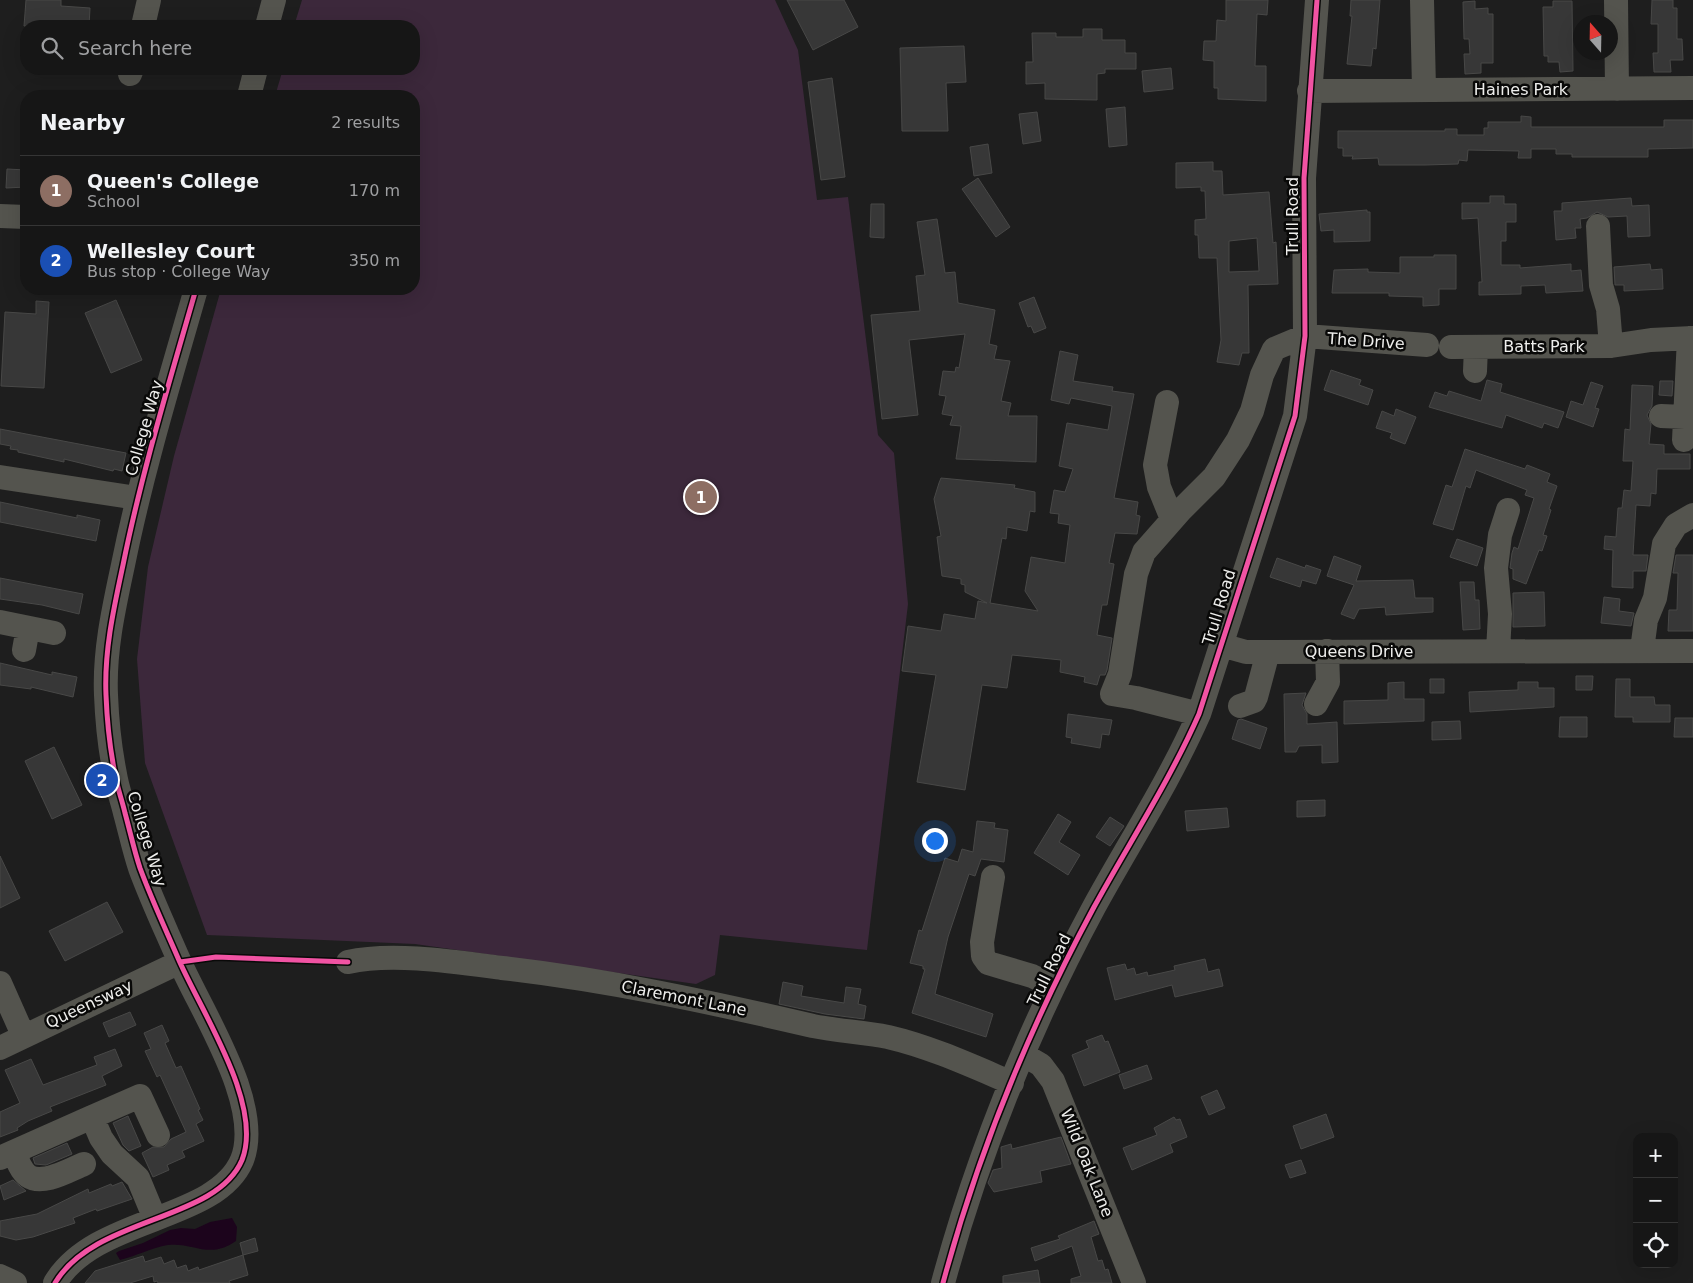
<!DOCTYPE html>
<meta charset="utf-8">
<style>
body{margin:0;font-family:"DejaVu Sans",sans-serif;background:#232323;color:#f1f3f6}
.controls{position:absolute;right:15px;bottom:15px;display:grid;overflow:hidden;border-radius:10px;box-shadow:0 5px 20px #0002}
.controls button{width:45px;height:45px;display:grid;place-items:center;padding:0;border:0;border-bottom:1px solid #353535;background:#161616;color:#f1f3f6;font:25px sans-serif}
.compass{position:absolute;left:1573px;top:15px;width:45px;height:45px;border-radius:50%;background:#161616;box-shadow:0 5px 20px #0002;rotate:340deg}
.you{position:absolute;left:934px;top:840px;width:18px;height:18px;margin:-12px;border:4px solid #fff;border-radius:50%;background:#1a73e8;box-shadow:0 0 0 8px #1a73e833}
.badge{display:grid;place-items:center;width:32px;height:32px;border-radius:50%;background:#a5a5a4;color:#fff;font-size:16px;font-weight:700}
.pin{position:absolute;translate:-50% -50%;border:2px solid #fff;box-shadow:0 1px 5px #0006}
.list{margin:0;padding:0;list-style:none}
h2{display:flex;justify-content:space-between;align-items:center;height:65px;margin:0;padding:0 20px;font-size:21px}
h2 small{font-size:16px;font-weight:400;color:#9e9fa1}
.list li{display:grid;grid-template-columns:32px 1fr auto;gap:15px;align-items:center;box-sizing:border-box;height:70px;padding:0 20px;border-top:1px solid #353535}
.list b{display:block;font-size:19px;white-space:nowrap}
.list p{margin:0;font-size:16px;white-space:nowrap;color:#9e9fa1}
.list em{font-size:16px;font-style:normal;color:#9e9fa1}
.icon{flex:none;width:28px;height:28px;fill:none;stroke:currentColor;stroke-width:2;stroke-linecap:round;stroke-linejoin:round}
.map{position:relative;flex:none;width:1693px;height:1283px;overflow:hidden}
.search{position:absolute;background:#161616;box-shadow:0 5px 20px #0002;left:20px;top:20px;width:400px;height:55px;display:flex;align-items:center;gap:12px;box-sizing:border-box;padding:0 18px;border-radius:20px;color:#9e9fa1;font-size:19px}
.panel{position:absolute;background:#161616;box-shadow:0 5px 20px #0002;left:20px;top:90px;width:400px;height:205px;border-radius:20px}
.map>svg:first-child{display:block}
.green{fill:#3c283b}
.water{fill:#1c041c}
.building{fill:#373737;stroke:#484847;fill-rule:evenodd}
.lines{fill:none;stroke-linecap:round;stroke-linejoin:round}
.minor{stroke:#54544e;stroke-width:24}
.cycleway-casing{stroke:#090908;stroke-width:8}
.cycleway{stroke:#f153a3;stroke-width:5}
.labels{text-anchor:middle;dominant-baseline:central;stroke-width:5;stroke-linejoin:round;paint-order:stroke}
.street-label{font-size:16px;fill:#eeeeec;stroke:#090908}
</style>
<div class="map">
<svg width="1693" height="1283" viewBox="0 0 1693 1283">
<rect width="100%" height="100%" fill="#1e1e1e"/>
<path class="green" d="M302,0H775L798,50L817,200L848,197L878,435L894,453L908,604L867,950L720,935L715,975L696,984L415,944L207,935L145,763L137,659L148,567L174,456L221,289H414V96H275L283,69H414V26H294Z"/>
<path class="water" d="M232,1218L237,1227L236,1241C209,1260 194,1242 168,1245C151,1248 136,1256 120,1260L116,1253L119,1251L143,1243L170,1230L181,1228L195,1229L210,1222Z"/>
<path class="building" d="M26,0H61V6L90,8L89,26H24Z
M787,0H844L858,27L813,50Z
M1226,0H1268L1267,15L1257,14L1255,66H1266V101L1218,99V88H1214V61L1203,60L1204,41H1216L1217,20L1226,21Z
M1351,0H1380L1376,49L1373,48L1371,66L1347,64L1352,16H1350Z
M1652,0H1673V8H1677V39H1682L1683,60H1670L1671,72H1654L1653,53H1658V24H1651Z
M1475,1V9L1488,8V14H1493V63H1481V73L1465,74L1464,54H1470L1469,39H1464L1463,2Z
M1553,1H1572L1573,71L1560,72L1559,62H1548V56H1544L1543,7H1553Z
M1083,29H1102V40H1125V53H1136V69H1105V73L1097,74V100L1045,99V83L1026,84V62H1033L1032,33H1056V37H1083Z
M964,46L966,82L946,83L948,131H902L900,48Z
M1171,68L1173,89L1144,92L1142,71Z
M832,78L845,177L821,180L808,82Z
M1125,107L1127,145L1109,147L1106,109Z
M1037,112L1041,141L1023,144L1019,114Z
M1521,116L1531,117V127H1664V120H1693V148L1648,149V157H1572V154H1556V149H1531V158H1518L1519,151L1468,150L1467,161L1459,160L1458,164L1425,165H1379L1378,158L1352,159L1353,156H1343V148H1338V131H1445V129H1457V135H1484V128H1488V122H1521Z
M988,144L992,173L974,176L970,147Z
M1213,162V171H1222L1223,195L1269,192L1273,243L1276,242L1278,284L1248,285L1249,353H1242L1239,365L1217,362L1221,340L1217,258H1199L1198,235H1195V220L1206,219L1205,191H1201V187L1176,188V163ZM1257,238L1259,271L1229,272V241Z
M7,169L26,170V187L6,188Z
M978,178L1010,227L996,237L962,189Z
M1490,196H1504V204H1516V222H1506V241H1501V265H1520V268L1571,264V271L1581,270L1583,291L1546,293L1545,285L1521,286V294L1479,295V282H1482L1478,218L1462,219V203H1490Z
M1631,198L1632,206L1649,205L1650,236L1628,237L1627,216L1608,217L1597,212L1587,218L1580,219L1581,228H1575L1576,238L1556,240L1554,211H1562V203Z
M871,204H884V238L870,237Z
M1367,210V212H1370V241L1334,242V230L1321,231L1319,214Z
M937,219L945,273L955,272L958,303L995,310L989,344L997,346L994,359L1010,361L1001,401L1011,403L1008,416H1037L1036,462L956,459L961,426L950,425L953,416L942,414L946,396L939,395L943,371L955,372L956,367L959,368L965,334L909,340L918,415L882,419L871,315L920,311L916,276L925,275L917,222Z
M1434,255H1456V289H1439V305L1423,306V297L1389,296V293H1332L1334,270L1368,269V272L1400,273V257H1434Z
M1650,264L1651,270L1662,269L1663,289L1624,291V285H1615L1614,267Z
M1034,297L1046,328L1034,333L1031,326L1028,327L1019,303Z
M116,300L142,360L111,373L85,313Z
M36,301L49,302L44,388L1,386L5,312L36,314Z
M1060,351L1078,355L1073,381L1113,387L1112,391L1134,394L1114,498L1138,502L1136,515L1140,516L1137,534L1115,533L1109,563L1114,564L1107,605H1102L1097,635L1112,638L1107,670L1105,675H1100L1097,685L1084,682L1085,677L1060,672L1061,660L1012,655L1007,688L982,685L965,790L917,782L936,675L902,671L908,626L941,631L944,614L975,619L978,601L987,603L965,592V585L961,584V579L942,576L937,537L941,536L934,499L939,483L941,478L1015,485L1014,488L1035,492V512L1030,511L1027,531L1007,527L1006,539L1002,538L990,603L1038,611L1025,591L1031,557L1065,563L1070,525L1058,523L1059,514L1050,513L1054,490L1065,492L1073,469L1059,466L1067,423L1108,430L1112,406L1071,398L1069,404L1051,400Z
M1331,370L1361,380L1359,385L1373,390L1368,405L1324,390Z
M1487,380L1502,384L1500,392L1564,412L1558,428L1544,423L1542,428L1506,415L1502,428L1429,407L1435,392L1447,396L1449,391L1481,401Z
M1660,381H1673L1672,396L1659,395Z
M1591,382L1603,386L1595,408L1599,409L1593,427L1566,417L1571,401L1583,405Z
M1632,385L1653,386L1652,406L1647,415L1651,424L1649,444L1664,445V454H1690V469H1657L1656,494L1651,493L1650,506L1636,505L1633,555H1648L1646,571H1633V588L1612,587L1613,550L1604,549L1605,536L1616,537L1618,508H1622L1624,490L1631,491L1633,461H1623L1625,429L1630,430Z
M1396,409L1416,417L1405,444L1390,438L1392,433L1376,428L1382,411L1394,416Z
M0,429L126,453L122,471L114,469L113,471L64,459V462L18,452V450L10,449L11,446L0,444Z
M1465,449L1525,469L1527,465L1550,474L1547,482L1557,486L1549,509L1551,510L1543,535L1547,536L1542,551L1539,550L1526,584L1513,579V569L1510,568L1512,553L1514,547L1518,549L1534,498L1525,495L1527,490L1476,470L1470,488L1466,486L1453,530L1433,524L1446,485L1452,487Z
M0,502L77,518V515L100,520L96,541L0,522Z
M1457,539L1483,548L1477,566L1450,557Z
M1676,555H1693V631H1668L1669,610H1677L1678,573H1673Z
M1334,556L1361,566L1356,581L1413,580L1415,598H1433V612L1386,615L1385,607L1359,609L1354,619L1341,614L1354,585L1327,576Z
M1277,558L1305,568L1306,565L1321,570L1316,584L1302,580L1300,587L1270,577Z
M0,578L83,594L79,614L42,605L0,599Z
M1460,582H1474L1475,600H1479L1480,629L1463,630Z
M1544,592L1545,626L1513,627V593Z
M1604,597L1620,599L1619,611L1634,613L1631,626L1601,623Z
M0,663L52,675V672L77,677L73,697L31,687V689L0,685Z
M1576,676H1593L1592,690H1576Z
M1430,679H1444V693H1430Z
M1616,679H1630V697H1654L1655,705H1670V722H1633V717H1615Z
M1404,682V699H1424V721L1344,724V701L1388,700V683Z
M1518,682H1538V688H1554V707L1470,712L1469,692L1518,690Z
M1306,693L1302,705L1307,714V724L1337,722L1338,762L1322,763V745L1299,746L1296,752H1285L1284,694Z
M1068,714L1112,720L1109,735L1102,734L1100,748L1071,743L1072,738L1066,737Z
M1560,717H1587V737H1559Z
M1675,718H1693V737H1674Z
M1241,719L1267,728L1260,749L1232,739L1238,720Z
M1460,721L1461,739L1432,740V722Z
M54,747L82,805L52,819L25,761Z
M1325,800V816L1297,817V801Z
M1227,808L1229,827L1187,831L1185,811Z
M1058,814L1071,822L1059,842L1080,855L1068,875L1034,853Z
M1110,817L1124,826L1110,846L1096,837Z
M977,821L995,823L994,828L1008,830L1004,862L981,859L975,876L969,874L948,937L935,994L993,1014L986,1037L912,1013L925,969H923V966L910,963L919,930L922,931L945,858L958,862L962,849L973,852Z
M0,856L20,898L0,908Z
M107,902L123,932L65,961L49,931Z
M1205,959L1208,972L1219,969L1223,986L1175,997L1172,985L1115,1000L1107,968L1125,964L1127,970L1134,968L1136,975L1147,972L1148,976L1175,970L1174,966Z
M783,982L803,986L801,996L844,1003L846,987L861,989L858,1004L866,1006L864,1019L825,1014L779,1004Z
M130,1012L136,1025L109,1037L103,1023Z
M162,1025L169,1041L165,1043L176,1068L181,1066L200,1109L198,1110L203,1120L196,1124L204,1141L182,1151L185,1157L167,1165L169,1170L153,1177L142,1153L153,1147H164L171,1139L186,1132L160,1075L157,1077L145,1051L151,1049L144,1033Z
M1102,1035L1105,1042L1108,1041L1120,1072L1084,1086L1072,1055L1089,1048L1086,1041Z
M115,1049L122,1066L102,1076L106,1085L50,1107L52,1111L28,1121L17,1128L18,1130L0,1137V1112L20,1103L5,1070L31,1059L43,1085L97,1065L94,1057Z
M1147,1065L1152,1079L1124,1089L1119,1075Z
M1217,1090L1225,1108L1209,1115L1201,1097Z
M1326,1114L1334,1137L1301,1149L1293,1126Z
M128,1116L141,1146L129,1151L123,1145L113,1123Z
M1174,1117L1176,1120L1180,1119L1187,1137L1170,1144L1173,1152L1132,1170L1123,1148L1157,1135L1154,1128Z
M1061,1137L1071,1164L1040,1171L1042,1182L994,1192L988,1183L993,1170L1002,1168L1001,1147L1011,1144L1012,1149Z
M67,1143L72,1154L46,1165L35,1164L33,1158Z
M1301,1160L1306,1173L1290,1178L1285,1165Z
M13,1180L26,1191L4,1200L0,1186Z
M122,1182L132,1199L97,1211L96,1209L73,1218L75,1223L33,1237L16,1240L0,1236V1221L37,1214L88,1189L89,1193L111,1184L112,1186Z
M1094,1221L1099,1234L1091,1237L1098,1261L1102,1260L1105,1270L1108,1269L1112,1283H1071V1279L1081,1276L1072,1246L1035,1261L1031,1248L1060,1239L1058,1236Z
M255,1238L258,1251L243,1255L248,1275L229,1281L230,1283H158L157,1281L154,1282L153,1276L130,1283H85L95,1271L143,1256L145,1262L161,1257L164,1264L174,1260L177,1268L186,1265L188,1271L198,1267L199,1270L243,1255L240,1243Z
M1038,1270L1040,1283H1003V1276Z"/>
<g class="lines">
<path class="minor" d="M1422,0L1424,89
M1616,0L1617,89
M143,26L149,0
M267,26L274,0
M130,74L132,69
M1309,91L1693,88
M249,96L256,69
M0,216L26,217
M1598,226L1601,285L1608,309L1611,346
M1451,347L1611,346L1651,340L1693,338
M1475,371L1476,347
M1167,402L1155,465L1159,487L1172,519
M1661,416L1685,417
M1684,440L1689,338
M0,477L137,498
M0,622L54,633
M1221,645L1246,652L1693,651
M24,650L28,628
M1642,650L1646,620L1655,598L1664,544L1676,525L1693,515
M1498,651L1500,614L1496,568L1500,535L1508,510
M1316,704L1328,682L1327,651
M1240,706L1254,701L1256,697L1268,652
M1199,714L1136,698L1112,694L1120,674L1136,574L1144,552L1180,511L1214,477L1238,440L1252,411L1262,375L1274,349L1305,336L1427,345
M993,877L982,942L983,956L988,963L1032,976L1053,986
M348,962C392,952 456,962 502,968C607,980 710,1002 813,1026C838,1031 863,1032 888,1037C931,1047 972,1066 1012,1083
M0,983L23,1035
M0,1048L180,962
M1024,1055L1041,1065L1053,1081L1134,1283
M92,1117L140,1096L158,1135
M14,1152C17,1160 21,1171 28,1176C43,1186 69,1170 84,1164
M0,1158L92,1117L101,1138L112,1154L138,1178L155,1219
M0,1276L15,1283
M55,1283C95,1216 216,1222 242,1160C264,1104 200,1010 178,958C165,928 151,898 140,868C134,850 130,831 125,813C122,800 117,787 115,774C110,749 107,721 106,695C104,651 114,607 123,565C142,471 170,380 196,289
M943,1283C978,1153 1030,1026 1094,907C1129,843 1169,782 1199,714L1295,416L1305,336L1304,178L1317,0"/>
<g class="cycleway-casing">
<path id="cycleway" d="M180,962L216,957L348,962
M55,1283C95,1216 216,1222 242,1160C264,1104 200,1010 178,958C165,928 151,898 140,868C134,850 130,831 125,813C122,800 117,787 115,774C110,749 107,721 106,695C104,651 114,607 123,565C142,471 170,380 196,289
M943,1283C978,1153 1030,1026 1094,907C1129,843 1169,782 1199,714L1295,416L1305,336L1304,178L1317,0"/>
</g>
<use href="#cycleway" class="cycleway"/>
</g>
<g class="labels">
<g class="street-label">
<text x="1521" y="89">Haines Park</text>
<text transform="translate(1292 216) rotate(-90)">Trull Road</text>
<text transform="translate(1366 341) rotate(4)">The Drive</text>
<text x="1544" y="346">Batts Park</text>
<text transform="translate(144 428) rotate(-74)">College Way</text>
<text transform="translate(1219 607) rotate(-73)">Trull Road</text>
<text x="1359" y="651">Queens Drive</text>
<text transform="translate(147 839) rotate(73)">College Way</text>
<text transform="translate(1049 970) rotate(-64)">Trull Road</text>
<text transform="translate(684 998) rotate(11)">Claremont Lane</text>
<text transform="translate(89 1004) rotate(-25)">Queensway</text>
<text transform="translate(1087 1163) rotate(68)">Wild Oak Lane</text>
</g>
</g>
</svg>
<div class="controls">
<button>+</button>
<button>−</button>
<button><svg class="icon" aria-label="locate" viewBox="0 0 24 24"><circle cx="12" cy="12" r="6"/><path d="M12 2v4M12 18v4M2 12h4M18 12h4"/></svg></button>
</div>
<svg class="compass" viewBox="-18 -18 36 36"><path d="M0-13l5 13h-10z" fill="#e53935"/><path d="M0 13l5-13h-10z" fill="#9e9fa1"/></svg>
<div class="you"></div>
<div class="pin badge" style="left:701px;top:497px;background:#8d6e63">1</div>
<div class="pin badge" style="left:102px;top:780px;background:#1a4fb4">2</div>
<div class="search"><svg class="icon" aria-label="search" viewBox="0 0 24 24"><circle cx="10" cy="10" r="6"/><path d="M15 15l6 6"/></svg>Search here</div>
<section class="panel">
<h2>Nearby<small>2 results</small></h2>
<ul class="list">
<li><span class="badge" style="background:#8d6e63">1</span><div><b>Queen's College</b><p>School</p></div><em>170 m</em></li>
<li><span class="badge" style="background:#1a4fb4">2</span><div><b>Wellesley Court</b><p>Bus stop · College Way</p></div><em>350 m</em></li>
</ul>
</section>
</div>
